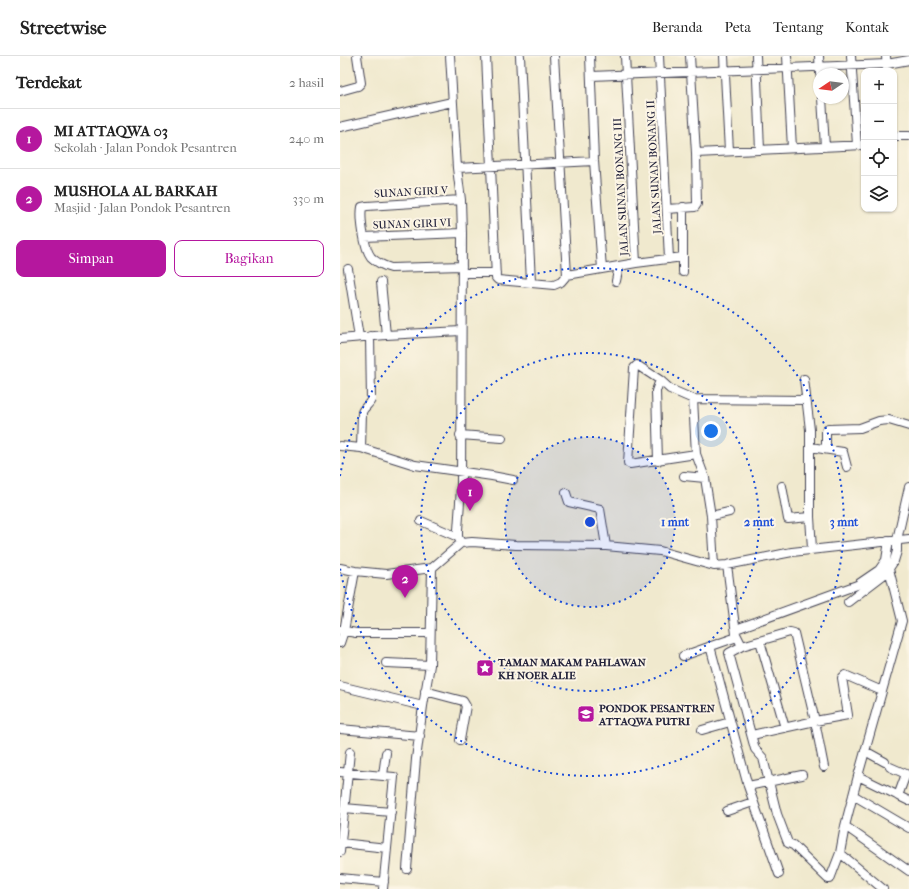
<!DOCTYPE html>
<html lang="id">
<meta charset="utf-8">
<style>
body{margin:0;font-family:"IM FELL French Canon",serif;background:#f2f2f2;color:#222}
.controls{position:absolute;right:12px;top:12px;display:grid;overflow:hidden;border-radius:8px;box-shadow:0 1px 3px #0004}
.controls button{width:36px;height:36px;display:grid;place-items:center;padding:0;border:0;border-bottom:1px solid #e0e0e0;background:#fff;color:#222;font:20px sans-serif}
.compass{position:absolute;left:473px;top:12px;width:36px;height:36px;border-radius:50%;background:#fff;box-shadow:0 1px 3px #0004;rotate:257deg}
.you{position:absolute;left:371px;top:375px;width:14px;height:14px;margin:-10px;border:3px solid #fff;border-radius:50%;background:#1a73e8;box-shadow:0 0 0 6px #1a73e833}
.badge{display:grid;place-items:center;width:26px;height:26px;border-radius:50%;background:#b5179e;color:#fff;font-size:13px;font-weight:700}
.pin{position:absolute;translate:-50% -33px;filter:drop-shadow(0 1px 2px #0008)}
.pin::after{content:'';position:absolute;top:21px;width:14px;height:12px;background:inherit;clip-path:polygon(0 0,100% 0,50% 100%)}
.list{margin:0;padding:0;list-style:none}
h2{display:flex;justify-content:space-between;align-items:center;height:52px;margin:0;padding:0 16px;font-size:17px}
h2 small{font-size:13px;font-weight:400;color:#767676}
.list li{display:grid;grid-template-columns:26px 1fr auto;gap:12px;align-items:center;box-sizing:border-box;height:60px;padding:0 16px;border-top:1px solid #e0e0e0}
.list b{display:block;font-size:15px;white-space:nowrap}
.list p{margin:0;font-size:13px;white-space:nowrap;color:#767676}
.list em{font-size:13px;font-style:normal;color:#767676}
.actions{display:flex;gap:8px;padding:12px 16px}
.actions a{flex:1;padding:9px 0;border:1px solid #b5179e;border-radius:8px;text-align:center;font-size:14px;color:#b5179e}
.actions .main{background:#b5179e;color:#fff}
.icon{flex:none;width:22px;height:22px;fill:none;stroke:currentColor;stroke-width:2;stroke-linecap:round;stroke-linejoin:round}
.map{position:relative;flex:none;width:569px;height:833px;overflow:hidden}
header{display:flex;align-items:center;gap:24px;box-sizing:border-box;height:56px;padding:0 20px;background:#fff;border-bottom:1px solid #e0e0e0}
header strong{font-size:19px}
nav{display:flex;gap:22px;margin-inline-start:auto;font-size:14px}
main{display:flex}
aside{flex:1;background:#fff}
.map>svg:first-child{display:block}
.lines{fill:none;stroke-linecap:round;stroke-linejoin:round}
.minor-casing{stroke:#414051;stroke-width:10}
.minor{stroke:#fff;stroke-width:8}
.ring{fill:none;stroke:#1d4ed8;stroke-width:2;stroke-dasharray:2 4}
.labels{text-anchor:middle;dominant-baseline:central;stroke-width:4;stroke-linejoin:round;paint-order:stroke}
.street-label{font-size:11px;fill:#22223b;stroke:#fcf5e5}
.poi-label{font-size:11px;font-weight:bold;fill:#22223b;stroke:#fcf5e5;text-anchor:start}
.centre{fill:#1d4ed8;stroke:#fcf5e5;stroke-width:2}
.ring-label{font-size:12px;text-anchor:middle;font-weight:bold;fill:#1d4ed8;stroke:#fcf5e5;stroke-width:4;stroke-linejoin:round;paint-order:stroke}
</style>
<header>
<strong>Streetwise</strong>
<nav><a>Beranda</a><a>Peta</a><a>Tentang</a><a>Kontak</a></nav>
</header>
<main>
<aside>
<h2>Terdekat<small>2 hasil</small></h2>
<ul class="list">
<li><span class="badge">1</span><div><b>MI ATTAQWA 03</b><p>Sekolah · Jalan Pondok Pesantren</p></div><em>240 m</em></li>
<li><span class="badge">2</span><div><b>MUSHOLA AL BARKAH</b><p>Masjid · Jalan Pondok Pesantren</p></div><em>330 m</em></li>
</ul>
<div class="actions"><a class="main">Simpan</a><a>Bagikan</a></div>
</aside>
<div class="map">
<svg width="569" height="833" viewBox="0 0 569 833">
<rect width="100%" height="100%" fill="#fcf5e5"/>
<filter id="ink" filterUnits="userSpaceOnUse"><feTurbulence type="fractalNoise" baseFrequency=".025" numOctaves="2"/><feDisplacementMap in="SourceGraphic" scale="8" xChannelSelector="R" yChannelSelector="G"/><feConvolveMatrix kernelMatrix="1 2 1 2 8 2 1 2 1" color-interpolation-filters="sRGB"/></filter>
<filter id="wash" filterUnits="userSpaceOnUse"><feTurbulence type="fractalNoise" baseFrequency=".012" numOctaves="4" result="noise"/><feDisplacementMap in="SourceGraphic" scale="16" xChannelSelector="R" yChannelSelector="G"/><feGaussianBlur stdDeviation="0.9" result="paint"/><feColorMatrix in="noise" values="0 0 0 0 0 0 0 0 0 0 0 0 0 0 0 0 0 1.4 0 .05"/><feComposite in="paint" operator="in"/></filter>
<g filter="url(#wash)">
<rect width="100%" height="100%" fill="#f0e9ce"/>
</g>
<g filter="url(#ink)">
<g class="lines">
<g class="minor-casing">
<path id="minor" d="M110,0L117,112L121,144L122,177L121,432L118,474V481L121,487
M146,0L156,222L158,224L214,229L221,226L227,219L296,207L285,0
M180,0L191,226
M214,0L227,219
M250,0L254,105L262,213
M319,0L329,203
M384,0L389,95
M416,0L420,94
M447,0L452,92
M479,0L480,18
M511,0L517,89
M546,0L547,15
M251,20L547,8L569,4
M0,35L18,30L21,27L17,0
M482,42L485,91
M0,71L112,46
M554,80H569
M356,97L524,89
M117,112L254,105
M121,144L27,150L22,151C20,162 24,192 31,201C36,206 44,210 51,212L122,210
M327,153L355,151L357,148L356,97L350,0
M24,181L122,177
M343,201V216
M296,207L343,201V151
M8,213L19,281
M122,217H156
M276,225L279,210
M41,226L46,279
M0,283L46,279L121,275
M464,323L470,374V461L472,493
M320,324L297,309L294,312L288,407L290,408L356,398
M353,343L356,398L365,422L371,460L374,510
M120,379L162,382
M0,390L21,392L75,409L152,420L173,424
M470,391L503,396L507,411
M21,392L22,356C24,351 29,349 31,344L30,280
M486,393V375L488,373L520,372L539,365L549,364L569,370
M318,405L316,335L320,324L330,333L353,343L466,344
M344,420L365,422
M442,430L448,463L470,461
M226,437L229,446L260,453L266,490
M371,460L389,456
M81,465L118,481
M387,509L396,578L402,590L450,576L454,577L475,665L484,711
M0,512L15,515L46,518L92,512L121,487L132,486L176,489L266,490L320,495L374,510L387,509L452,496L569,483
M508,546L546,517L554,505L557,495V484L569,431
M396,573L517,529L539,514L546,504L548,491V485
M0,574L16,577H90
M420,585L445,672
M0,587L4,575L15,515
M370,590L408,730L439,818
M402,590L389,597L415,693L423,702L437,758L448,787L453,789L488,823H490L500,797L505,770L518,720L562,565L549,513
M343,600L397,581
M46,607L90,609
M0,630L83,650
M85,635L123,645L126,650L120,684
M0,673L80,680
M362,674L390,666
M412,679L475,665L508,659L502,622L505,619L542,635
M525,695L545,706
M550,711L566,718L558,740
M0,716L54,721L43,833
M43,719L46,697
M518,720L569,745
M408,730L462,719
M513,739L569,772
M4,752L51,756
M387,755L413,746
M505,770L569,815
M1,787L47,792
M0,796L10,696
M500,797L543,833
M67,813L76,703L83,650L90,609L92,512
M0,822L44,826"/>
</g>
<use href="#minor" class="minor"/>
</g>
</g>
<circle cx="250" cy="466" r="85" fill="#1d4ed8" fill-opacity=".12"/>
<g class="ring">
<circle cx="250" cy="466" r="85"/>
<circle cx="250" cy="466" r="169"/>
<path d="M0 420A254 254 0 1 1 0 512"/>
</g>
<defs>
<g id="sight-square" transform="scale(0.9)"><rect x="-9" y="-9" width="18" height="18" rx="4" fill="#b5179e" stroke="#fcf5e5"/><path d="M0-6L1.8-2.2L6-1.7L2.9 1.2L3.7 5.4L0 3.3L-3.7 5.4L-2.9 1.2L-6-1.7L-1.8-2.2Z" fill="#fff"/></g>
<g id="school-square" transform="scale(0.9)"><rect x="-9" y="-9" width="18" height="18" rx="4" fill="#b5179e" stroke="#fcf5e5"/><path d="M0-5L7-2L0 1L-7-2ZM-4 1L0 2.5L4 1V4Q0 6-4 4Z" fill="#fff"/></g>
</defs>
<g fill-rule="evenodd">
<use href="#sight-square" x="145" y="612"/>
<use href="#school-square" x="246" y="658"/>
</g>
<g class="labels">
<g class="street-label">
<text transform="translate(314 111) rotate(-93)">JALAN SUNAN BONANG II</text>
<text transform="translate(281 131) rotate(-93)">JALAN SUNAN BONANG III</text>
<text transform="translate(71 136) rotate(-3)">SUNAN GIRI V</text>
<text transform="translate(72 168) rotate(-2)">SUNAN GIRI VI</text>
</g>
<g class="poi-label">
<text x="158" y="606">TAMAN MAKAM PAHLAWAN<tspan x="158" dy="13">KH NOER ALIE</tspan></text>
<text x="259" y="652">PONDOK PESANTREN<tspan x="259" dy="13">ATTAQWA PUTRI</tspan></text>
</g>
</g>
<circle cx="250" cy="466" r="6" class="centre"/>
<g class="ring-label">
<text x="335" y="470">1 mnt</text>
<text x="419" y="470">2 mnt</text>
<text x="504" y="470">3 mnt</text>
</g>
</svg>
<div class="controls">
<button>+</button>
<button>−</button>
<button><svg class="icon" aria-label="locate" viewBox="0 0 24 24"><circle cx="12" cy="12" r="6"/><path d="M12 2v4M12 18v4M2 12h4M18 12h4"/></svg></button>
<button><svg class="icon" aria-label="layers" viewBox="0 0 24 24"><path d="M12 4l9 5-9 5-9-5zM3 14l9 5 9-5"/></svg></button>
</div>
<svg class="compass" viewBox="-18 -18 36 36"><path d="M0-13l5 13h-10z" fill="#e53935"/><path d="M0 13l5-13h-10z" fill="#767676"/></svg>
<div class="you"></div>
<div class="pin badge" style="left:130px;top:455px">1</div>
<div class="pin badge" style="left:65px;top:542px">2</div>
</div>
</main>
